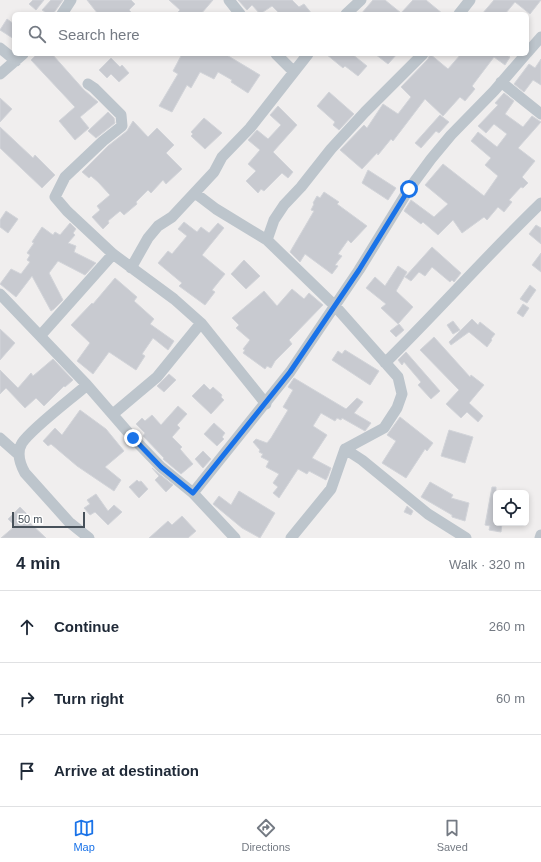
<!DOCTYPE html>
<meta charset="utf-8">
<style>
body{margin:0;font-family:Arial,sans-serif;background:#f2f2f3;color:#1f2937}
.controls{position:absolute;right:12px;bottom:12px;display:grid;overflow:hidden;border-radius:6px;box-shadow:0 2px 6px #0003}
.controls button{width:36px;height:36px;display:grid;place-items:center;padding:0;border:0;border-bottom:1px solid #e0e1e3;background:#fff;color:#1f2937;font:20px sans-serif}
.scale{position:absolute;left:12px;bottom:10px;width:73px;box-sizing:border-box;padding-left:4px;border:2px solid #47515a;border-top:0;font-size:11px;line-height:14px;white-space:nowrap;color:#47515a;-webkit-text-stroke:3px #fff;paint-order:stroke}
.stop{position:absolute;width:12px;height:12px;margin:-9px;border:3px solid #1a73e8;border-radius:50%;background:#fff}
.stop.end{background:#1a73e8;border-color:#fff;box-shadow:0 1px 4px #0008}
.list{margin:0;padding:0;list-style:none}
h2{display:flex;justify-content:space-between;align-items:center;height:52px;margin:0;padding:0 16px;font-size:17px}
h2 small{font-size:13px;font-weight:400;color:#747a83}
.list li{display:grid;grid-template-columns:26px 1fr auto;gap:12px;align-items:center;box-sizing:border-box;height:72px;padding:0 16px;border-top:1px solid #e0e1e3}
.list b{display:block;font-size:15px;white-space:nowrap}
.list em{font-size:13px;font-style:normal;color:#747a83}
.icon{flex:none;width:22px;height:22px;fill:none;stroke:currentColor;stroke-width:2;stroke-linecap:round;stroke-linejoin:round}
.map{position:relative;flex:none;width:541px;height:538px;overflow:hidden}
.search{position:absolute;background:#fff;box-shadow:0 2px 6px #0003;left:12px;right:12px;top:12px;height:44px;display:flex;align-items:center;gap:10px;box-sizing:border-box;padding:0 14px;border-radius:6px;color:#747a83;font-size:15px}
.sheet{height:268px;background:#fff}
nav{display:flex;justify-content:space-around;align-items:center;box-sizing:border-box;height:56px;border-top:1px solid #e0e1e3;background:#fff;font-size:11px;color:#747a83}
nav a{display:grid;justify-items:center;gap:2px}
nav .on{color:#1a73e8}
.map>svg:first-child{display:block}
.building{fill:#c8cad0;stroke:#d2d4d9}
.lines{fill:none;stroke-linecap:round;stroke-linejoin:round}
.minor{stroke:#bdc5cc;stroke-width:11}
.route{stroke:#1a73e8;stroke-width:5}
</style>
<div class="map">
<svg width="541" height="538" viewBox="0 0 541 538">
<rect width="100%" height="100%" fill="#f0eeee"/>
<path class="building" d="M33,0H44L36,10L29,4Z
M51,0H63L53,14H48L42,10Z
M87,0H131L135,4L129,10L133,14H98Z
M169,0H213L201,14H176L180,10Z
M238,0H292L299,7L304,4L312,14H280L272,6L260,14L252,5L247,10Z
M373,0H385L401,13L413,0H426L443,14H361Z
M494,0H541L530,14L515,2L505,14H482Z
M7,19L14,24V39L0,30Z
M37,54H52L84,90L98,102L80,117L89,128L75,140L59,121L75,107L31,60Z
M182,54H225L260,75L248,93L231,82L232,80L218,72L214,79L200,72L191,88L187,85L172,112L159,106L178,74L173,71Z
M326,54H352L367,66L358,76L345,66L343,68Z
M375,54H397L388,64Z
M430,54L448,69L461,54H505L510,57L505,65L494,57L472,86L475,89L465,101L460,97L443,116L425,99L393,141L391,139L378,155L377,153L362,169L340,150L364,125L367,128L383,104L398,114L411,97L401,87L428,59Z
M111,58L120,67L122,65L129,73L119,82L111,74L107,78L99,70Z
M541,59V85L533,80L524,92L514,84L529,64L535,68Z
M329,92L354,114L339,130L333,125L335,122L317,106Z
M504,93L514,101L505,114L523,127L532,116L541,122L518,148L535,161L522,177L528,183L523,188L521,187L509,200L512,202L504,212L498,207L487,220L484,217L462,233L453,220L438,235L423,222L421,224L404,211L411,200L434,217L448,204L425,185L443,164L484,196L498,176L485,165L491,158L471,141L478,132L497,147L507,134L494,124L486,133L478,126L498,105L495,103Z
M0,98L12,109L0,122Z
M278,106L297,125L273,152L293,172L288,178L282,173L264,191L261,189L258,193L246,181L256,171L248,164L260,150L248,140L257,130L268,139L281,125L270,115Z
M108,112L114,118L115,123L96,138L88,131Z
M440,115L449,122L439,133L436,131L421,148L415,143Z
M204,118L222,133L205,149L191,136L193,134L191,132Z
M133,121L148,137L157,128L174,145L166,153L182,169L166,184L163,180L151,193L148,190L136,202L137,204L124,215L120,211L108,221L109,223L103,229L92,217L100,210L97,206L110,195L98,182L91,176L89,178L82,172L108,146L127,131Z
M0,127L33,158L35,155L55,175L42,188L0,148Z
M368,170L396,188L388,200L362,183Z
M324,192L339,202L337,204L367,226L351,243L348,240L338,254L342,256L335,265L338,266L332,274L305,254L300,262L290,252L314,211L311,210L314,204L313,203L317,196L320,198Z
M6,211L18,219L8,233L0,227V220Z
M184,222L197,232L201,227L209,233L218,223L224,228L202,255L225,274L212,290L215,292L205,305L179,286L182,283L158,263L168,251L172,254L187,236L178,229Z
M70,223L76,229L73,233L75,235L68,243L76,246L74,252L96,263L85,275L58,261L49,273L63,300L54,309L51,311L32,276L16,297L0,284L11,269L21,274L30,262L27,260L30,255L27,253L34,243L32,242L42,227L53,235L55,232L60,235Z
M536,225L541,228V244L529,234Z
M432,247L461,273L454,282L452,280L450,282L432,267L425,276L419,272L411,281L405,277Z
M541,253V272L532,265Z
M244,260L260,276L246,289L231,274Z
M398,266L407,272L396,291L413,307L398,324L381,308L386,304L366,288L375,277L385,286Z
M115,278L137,297L134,301L154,319L150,324L174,341L168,350L153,338L142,354L145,356L136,370L109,352L93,374L77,361L90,343L71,325L92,303L93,304Z
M530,285L536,290L527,303L520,299Z
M292,289L304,299L309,293L323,305L289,340L292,344L275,361L271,368L267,366L265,369L243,353L245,350L243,349L250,340L236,328L239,325L232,318L264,291L277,306Z
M523,304L529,308L523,317L517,313Z
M472,319L478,325L480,322L495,334L491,339L492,340L487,347L469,332L451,345L449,342Z
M453,321L460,330L453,334L447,325Z
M399,324L404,330L396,337L390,331Z
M0,329L15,343L0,360Z
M434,337L470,377L471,375L484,385L469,403L483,416L478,422L467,412L461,418L446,404L459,390L420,350Z
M345,350L379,371L370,385L332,360L338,351L342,354Z
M406,352L440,391L431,399L418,385L421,382L404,362L402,365L398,360Z
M53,359L73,380L65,387L64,386L44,406L36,398L25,408L6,388L0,394V370L18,388L31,373L33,376Z
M169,374L176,380L164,392L157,386Z
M294,378L346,409L357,398L363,402L354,413L371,423L365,431L342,418L341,420L337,418L335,421L321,413L313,426L327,435L312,458L331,468L328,476L326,480L309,471L307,474L298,469L279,498L273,493L278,487L273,483L279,474L266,467L269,461L261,457L263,454L259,452L260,450L253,442L256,439L267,443L271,438L288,410L283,407L293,390L288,387Z
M204,384L210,390L213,387L222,395L221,397L224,400L211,414L192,396Z
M178,406L187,414L177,425L180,428L172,437L182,447L180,449L193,464L181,474L163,459L164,458L143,436L145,433L136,424L142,418L145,421L152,415L161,425Z
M80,410L106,429L124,451L105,467L121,480L114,491L77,466L51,444L48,446L43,441L55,428L62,435Z
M400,417L433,443L427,451L425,449L406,478L382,463L396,441L387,435Z
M214,423L225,433L222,437L224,439L217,446L204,434Z
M449,430L473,437L465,463L441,456Z
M203,451L211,459L203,468L195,459Z
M152,468L173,485L166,492L155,480L159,476Z
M137,480L139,482L141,481L148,489L139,498L129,487Z
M430,482L453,495L451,498L469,503L465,521L452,517V515L421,497Z
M492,487H496V523H502L501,532L489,530L490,526L485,525Z
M239,491L275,513L260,538L242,528L213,504L219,496L231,505Z
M96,494L108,511L114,505L122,512L108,525L95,512L90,515L84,508L90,504L87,500Z
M407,506L413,511L411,515L404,512Z
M20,507L27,514L25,515L30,520L29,522L46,538H1L15,526L8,519Z
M182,516L196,531L188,538H149L168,521L172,525Z"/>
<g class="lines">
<path class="minor" d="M229,0L240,14
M62,14L71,0
M346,14L361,0
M459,14L470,0
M0,48L16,61
M527,53L541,37
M276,54L293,71
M0,74L23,54
M501,82L541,114
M88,84L94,88L121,115L122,126L103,141L65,177L55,197L67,211L113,254L174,299L201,323L266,404
M195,193L216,209L267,240L335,306L398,377L402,394L397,408L384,428L345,449L331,489L291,538
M267,240L274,220L284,205L301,187L331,149L365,112L423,54
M131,268L148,238L158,226L172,217L214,172L222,157L250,128L308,54
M0,294L87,385L133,438L161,467L193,493L235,538
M40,336L113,254
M385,363C438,311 487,255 541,203
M87,385C71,399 32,428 22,443C16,453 20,464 25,473L69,522L89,538
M113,414L157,377L201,323
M0,438L19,455
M345,449L362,460L428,514L466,538
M193,493L290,372L359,270L409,189L431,159L451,135L494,91L526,54
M540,538L541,535"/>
</g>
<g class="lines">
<path class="route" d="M133,438L161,467L193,493L290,372L359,270L409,189"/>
</g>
</svg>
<div class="controls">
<button><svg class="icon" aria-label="locate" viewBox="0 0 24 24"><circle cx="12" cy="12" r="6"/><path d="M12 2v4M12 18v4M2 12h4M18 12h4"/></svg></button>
</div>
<div class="scale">50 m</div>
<div class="stop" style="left:409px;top:189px"></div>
<div class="stop end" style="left:133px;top:438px"></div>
<div class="search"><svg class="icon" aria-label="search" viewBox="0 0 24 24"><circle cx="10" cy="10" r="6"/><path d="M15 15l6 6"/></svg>Search here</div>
</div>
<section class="sheet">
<h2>4 min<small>Walk · 320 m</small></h2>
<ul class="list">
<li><svg class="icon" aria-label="ahead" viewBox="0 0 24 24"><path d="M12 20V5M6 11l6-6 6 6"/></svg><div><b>Continue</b></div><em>260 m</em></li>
<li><svg class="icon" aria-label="right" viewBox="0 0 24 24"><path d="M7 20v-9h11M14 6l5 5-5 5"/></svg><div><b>Turn right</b></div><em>60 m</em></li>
<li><svg class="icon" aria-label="arrive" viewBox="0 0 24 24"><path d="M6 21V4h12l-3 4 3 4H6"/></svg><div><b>Arrive at destination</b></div></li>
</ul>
</section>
<nav>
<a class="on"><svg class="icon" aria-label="map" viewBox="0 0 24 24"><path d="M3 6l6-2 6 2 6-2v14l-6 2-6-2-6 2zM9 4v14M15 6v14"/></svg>Map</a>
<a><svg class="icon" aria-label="directions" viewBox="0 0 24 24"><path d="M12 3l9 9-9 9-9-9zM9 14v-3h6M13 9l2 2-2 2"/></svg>Directions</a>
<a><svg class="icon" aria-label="saved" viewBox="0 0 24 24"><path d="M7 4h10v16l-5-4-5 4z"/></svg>Saved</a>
</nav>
